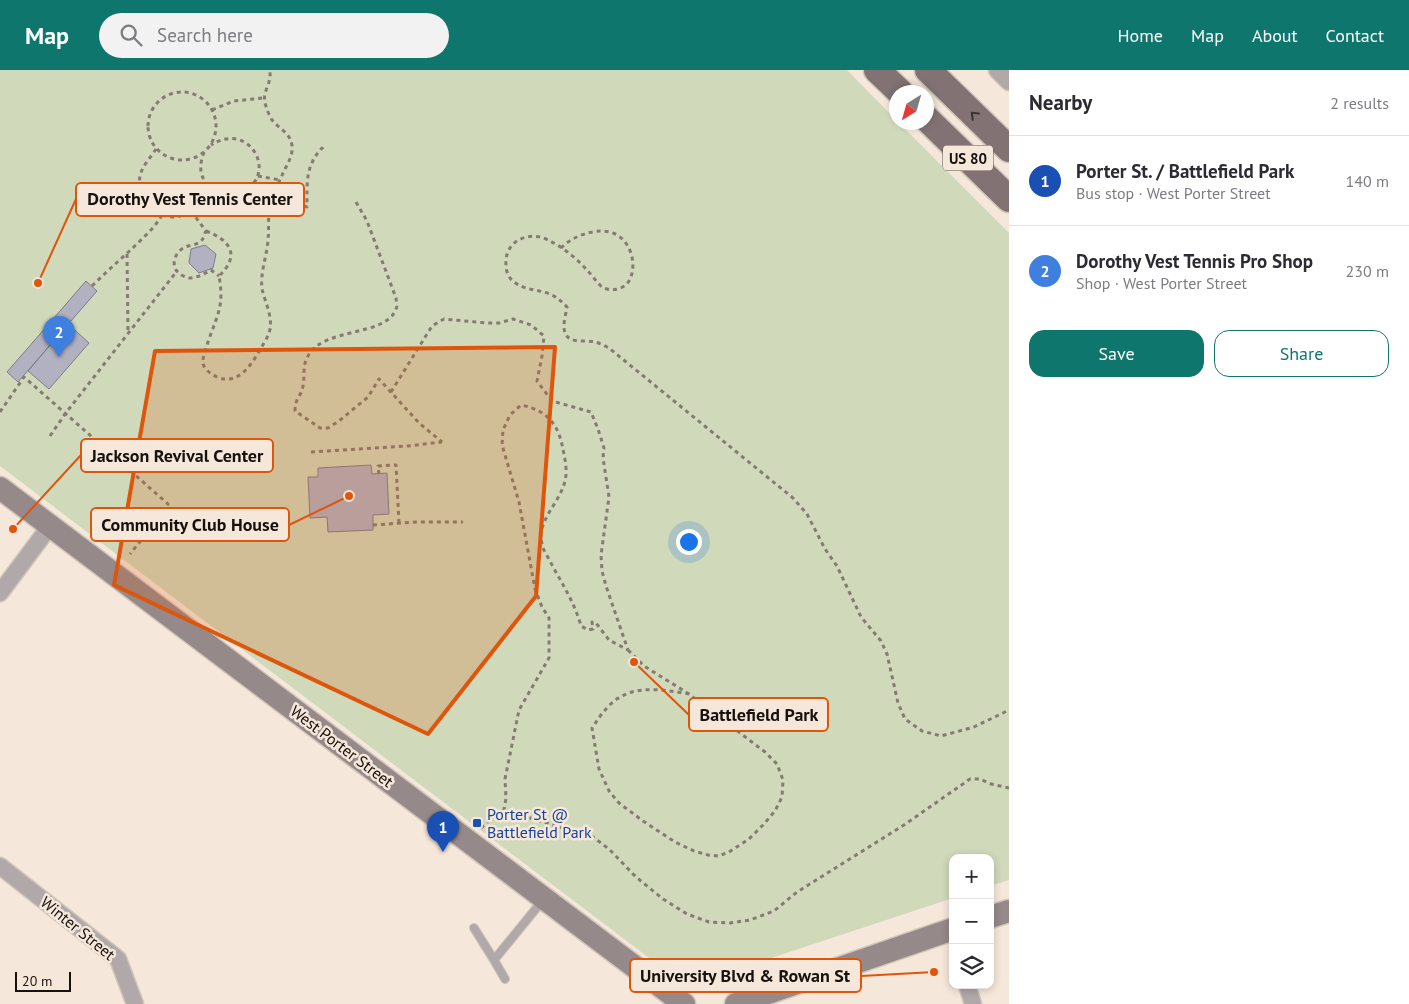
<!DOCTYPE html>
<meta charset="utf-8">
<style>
body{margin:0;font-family:"PT Sans",sans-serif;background:#f2f2f3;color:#2b2b33}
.controls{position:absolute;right:15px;bottom:15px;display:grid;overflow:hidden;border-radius:10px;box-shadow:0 2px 8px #0003}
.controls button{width:45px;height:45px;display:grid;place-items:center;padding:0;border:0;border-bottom:1px solid #e1e1e2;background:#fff;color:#2b2b33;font:25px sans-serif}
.compass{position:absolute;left:889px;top:15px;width:45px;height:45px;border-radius:50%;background:#fff;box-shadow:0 2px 8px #0003;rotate:217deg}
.scale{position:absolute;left:15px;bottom:12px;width:56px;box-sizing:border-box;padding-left:5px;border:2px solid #17120e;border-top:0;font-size:14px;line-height:18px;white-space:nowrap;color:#17120e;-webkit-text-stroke:4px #f5e7da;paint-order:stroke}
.you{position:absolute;left:688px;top:471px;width:18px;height:18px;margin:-12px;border:4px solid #fff;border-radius:50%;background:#1a73e8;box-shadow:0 0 0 8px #1a73e833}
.badge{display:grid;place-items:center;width:32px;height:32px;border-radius:50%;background:#0f766e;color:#fff;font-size:16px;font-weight:700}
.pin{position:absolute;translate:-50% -41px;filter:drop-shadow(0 1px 2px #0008)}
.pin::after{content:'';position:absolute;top:26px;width:18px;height:15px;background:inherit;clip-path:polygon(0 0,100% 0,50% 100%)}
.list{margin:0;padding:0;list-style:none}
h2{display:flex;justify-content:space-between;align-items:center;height:65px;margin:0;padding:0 20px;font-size:21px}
h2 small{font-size:16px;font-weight:400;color:#7c7c81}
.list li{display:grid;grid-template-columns:32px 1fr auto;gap:15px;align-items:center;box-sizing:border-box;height:90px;padding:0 20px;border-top:1px solid #e1e1e2}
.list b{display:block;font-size:19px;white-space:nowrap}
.list p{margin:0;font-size:16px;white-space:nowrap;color:#7c7c81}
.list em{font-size:16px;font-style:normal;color:#7c7c81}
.actions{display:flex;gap:10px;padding:15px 20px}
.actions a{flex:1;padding:11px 0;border:1px solid #0f766e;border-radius:15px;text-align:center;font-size:18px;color:#0f766e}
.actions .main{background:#0f766e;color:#fff}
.icon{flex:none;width:28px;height:28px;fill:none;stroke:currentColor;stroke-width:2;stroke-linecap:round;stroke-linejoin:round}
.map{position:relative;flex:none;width:1009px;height:934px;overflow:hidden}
header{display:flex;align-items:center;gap:30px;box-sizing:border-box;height:70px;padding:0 25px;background:#0f766e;color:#fff}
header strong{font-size:24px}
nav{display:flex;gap:28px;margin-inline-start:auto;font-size:18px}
.search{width:350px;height:45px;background:#f2f2f3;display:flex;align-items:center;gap:12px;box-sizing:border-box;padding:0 18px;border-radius:28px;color:#7c7c81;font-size:19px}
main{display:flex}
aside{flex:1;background:#fff}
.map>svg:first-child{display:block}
.green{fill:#d0d9ba}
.building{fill:#b2b1c1;stroke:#7c7c8b}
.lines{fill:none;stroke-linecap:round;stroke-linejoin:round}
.lane-casing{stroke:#d1c5b9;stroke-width:10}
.street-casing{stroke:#d1c5b9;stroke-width:19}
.secondary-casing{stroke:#d1c5b9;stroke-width:25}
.primary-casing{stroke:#d1c5b9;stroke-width:29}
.path{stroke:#857b73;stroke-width:3;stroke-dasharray:4 4;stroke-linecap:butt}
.lane{stroke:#b1a8a9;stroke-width:8}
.street{stroke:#b1a8a9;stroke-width:16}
.secondary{stroke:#96898a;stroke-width:22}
.primary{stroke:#827274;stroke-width:26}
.oneway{stroke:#3c3432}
.marked{fill:#de550c;fill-opacity:0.2;stroke:#de550c;stroke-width:4;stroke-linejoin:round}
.transit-dot{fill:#1a4fb4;stroke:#f5e7da;stroke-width:2}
.labels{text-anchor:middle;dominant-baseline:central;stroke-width:5;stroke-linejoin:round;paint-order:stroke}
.shield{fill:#f5e7da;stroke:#5a524b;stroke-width:1}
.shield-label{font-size:15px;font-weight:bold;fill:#17120e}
.street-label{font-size:16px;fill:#17120e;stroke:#f5e7da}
.transit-label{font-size:16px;fill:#164399;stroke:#f5e7da;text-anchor:start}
.leader{fill:none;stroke:#de550c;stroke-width:2}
.callout-dot{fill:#de550c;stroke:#f5e7da;stroke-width:2}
.callout{fill:#f5e7da;stroke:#de550c;stroke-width:2}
.callout-label{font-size:18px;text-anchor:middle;font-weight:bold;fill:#17120e}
</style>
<header>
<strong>Map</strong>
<div class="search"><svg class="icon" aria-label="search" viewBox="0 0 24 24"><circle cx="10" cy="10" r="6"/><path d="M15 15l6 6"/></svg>Search here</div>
<nav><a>Home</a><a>Map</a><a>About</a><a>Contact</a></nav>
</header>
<main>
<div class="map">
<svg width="1009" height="934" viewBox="0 0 1009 934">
<rect width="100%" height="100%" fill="#f5e7da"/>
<path class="green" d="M0,0H847L896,50V52L899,53L1009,163V810L990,816V788H953V828L686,916L0,396Z"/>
<path class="building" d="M205,175L216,184L213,198L199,203L189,193L191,179Z
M86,211L97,221L18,312L7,302Z
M68,254L89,273L49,319L28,301Z
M371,395L372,404L387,403L389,444L373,445V460L328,462L327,447L310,448L308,407H318V398Z"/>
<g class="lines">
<g class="lane-casing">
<path id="lane" d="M474,858L494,890L543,830
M494,890L505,909"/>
</g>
<g class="street-casing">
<path id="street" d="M997,0L1009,12
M0,523L50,456
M0,796L118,889L135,934
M967,915L973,934"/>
</g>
<g class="secondary-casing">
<path id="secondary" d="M0,418L684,934
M990,847L1009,841
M736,934L953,859"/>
</g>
<g class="primary-casing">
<path id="primary" d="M877,0L900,22
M928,0L1009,79
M926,48L1009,129"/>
</g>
<path class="path" d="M148 56a34 34 0 1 1 68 0a34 34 0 1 1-68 0Z
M212,40L234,31L263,28
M156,79C151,87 142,96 140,106C135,133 166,159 190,141C199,135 204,125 208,115
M204,82C202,88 200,94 201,101C204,122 230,132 246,120C277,100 248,51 211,75
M258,106L280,110
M274,124L307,137C307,114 305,96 322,78L325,81
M356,132L367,151L396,228C396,231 398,236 396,239C386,267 323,257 308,286C302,296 305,306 303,316C301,328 295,327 295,341L320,358H328L339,351L368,327L379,309L419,353L442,372
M191,141L206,161C204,165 204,169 200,172C196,175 190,175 185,177C177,181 171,191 176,200C179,204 184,207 189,208C197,208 204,204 211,200L219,206
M206,161C230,170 241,185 219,206C221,217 222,229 219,240C217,251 201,285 203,294C205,300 211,304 217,307C238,316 251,295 260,280C263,274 267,269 269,263C274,249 265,232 262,219C260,202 267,186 268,170C269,161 268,152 269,144C270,129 278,114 284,101C288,93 293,85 292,76C291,63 279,59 272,50C270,46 267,41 266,36C260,22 274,12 269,0
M561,178C572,166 597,157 613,163C631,170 638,195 629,211C624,220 610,222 602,217C597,213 592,205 587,200C576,188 563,177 548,170C529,160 504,171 506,195C506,201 508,207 513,211C524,221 540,219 552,225C558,228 562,232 567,237C566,243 564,250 564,256C564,276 583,269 595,272C600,273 605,276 609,278L793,428L807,444L825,479L837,496L861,547L881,571L887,584L898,633L905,649L922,661L941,666L974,657L1009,640
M127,184L128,262
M92,216C109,199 127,184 144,167C151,160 157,154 162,145
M391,322L432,256L444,249L487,253H499L513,249L531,255L544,266L542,286L537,311L552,331L591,342L598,359L604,378L603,388L609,427L601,485L602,501L606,516L628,580L609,570L596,553L592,552L593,559L588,560L581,556C575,534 563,515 552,495C549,488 543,481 542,474C536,451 560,433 565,411C567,403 566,393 564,385C560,357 550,341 521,335L510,345L503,360L502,375L519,432L535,519L542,537L549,548V588L519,640L505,709L506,728L504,740
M0,342L24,307L168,434L164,442L130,484
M50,366L65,344L177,201
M311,382L408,376L442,372
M379,404L378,396L396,395L399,453
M373,455L416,452H463
M628,580L644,596L689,624L765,682L777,694L783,710L782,727L775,741L763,755L749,769L729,782L719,786L708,785L694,781L675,772L643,751L619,733L609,721L599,699L592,658C597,651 601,644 606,639C628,613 659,619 689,624
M481,758L494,746L504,740L593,767L609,779L636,807L663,829L687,844L709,852L730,853L750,850L774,841L797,822L904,755L970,709H980L991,714L1009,718"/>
<use href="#lane" class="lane"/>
<use href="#street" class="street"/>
<use href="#secondary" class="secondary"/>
<use href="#primary" class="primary"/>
</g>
<defs><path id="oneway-chevron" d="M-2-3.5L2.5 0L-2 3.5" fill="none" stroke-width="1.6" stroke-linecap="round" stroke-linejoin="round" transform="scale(1.25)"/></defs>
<use class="oneway" href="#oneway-chevron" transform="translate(974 45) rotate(-136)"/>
<path class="marked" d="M555,277L536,526L428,664L114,515L155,281Z"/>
<rect class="transit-dot" x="472" y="748" width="10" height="10" rx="2.5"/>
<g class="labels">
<rect class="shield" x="943" y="75.5" width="50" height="25" rx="4"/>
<g class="shield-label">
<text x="968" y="88">US 80</text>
</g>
<g class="street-label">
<text transform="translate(342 676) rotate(37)">West Porter Street</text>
<text transform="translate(78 858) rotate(39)">Winter Street</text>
</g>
<g class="transit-label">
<text x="487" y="744">Porter St @<tspan x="487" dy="18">Battlefield Park</tspan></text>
</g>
</g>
<path class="leader" d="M38 213L76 129M13 459L81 385M349 426L289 455M634 592L689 645M934 902L861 906"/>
<g class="callout-dot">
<circle cx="38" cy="213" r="5"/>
<circle cx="13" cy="459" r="5"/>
<circle cx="349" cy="426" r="5"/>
<circle cx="634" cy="592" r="5"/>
<circle cx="934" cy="902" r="5"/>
</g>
<g class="callout">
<rect x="76" y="113" width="228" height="33" rx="5"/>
<rect x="81" y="369" width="192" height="33" rx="5"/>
<rect x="91" y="438" width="198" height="33" rx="5"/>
<rect x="689" y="628" width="139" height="33" rx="5"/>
<rect x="630" y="889" width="231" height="33" rx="5"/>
</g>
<g class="callout-label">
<text x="190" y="135">Dorothy Vest Tennis Center</text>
<text x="177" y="392">Jackson Revival Center</text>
<text x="190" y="461">Community Club House</text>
<text x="759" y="651">Battlefield Park</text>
<text x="745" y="912">University Blvd &amp; Rowan St</text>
</g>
</svg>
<div class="controls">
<button>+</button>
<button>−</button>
<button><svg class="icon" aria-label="layers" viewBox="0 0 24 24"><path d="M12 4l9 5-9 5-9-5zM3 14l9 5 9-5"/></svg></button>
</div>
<svg class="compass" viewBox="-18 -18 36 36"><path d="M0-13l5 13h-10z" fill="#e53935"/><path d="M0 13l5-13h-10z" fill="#7c7c81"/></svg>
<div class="scale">20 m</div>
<div class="you"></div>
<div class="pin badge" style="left:443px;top:782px;background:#1a4fb4">1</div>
<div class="pin badge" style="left:59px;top:287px;background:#3f7fe0">2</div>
</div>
<aside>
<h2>Nearby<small>2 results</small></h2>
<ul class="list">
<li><span class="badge" style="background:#1a4fb4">1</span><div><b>Porter St. / Battlefield Park</b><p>Bus stop · West Porter Street</p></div><em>140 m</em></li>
<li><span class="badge" style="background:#3f7fe0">2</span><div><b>Dorothy Vest Tennis Pro Shop</b><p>Shop · West Porter Street</p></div><em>230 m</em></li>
</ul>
<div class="actions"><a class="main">Save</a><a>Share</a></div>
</aside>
</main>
